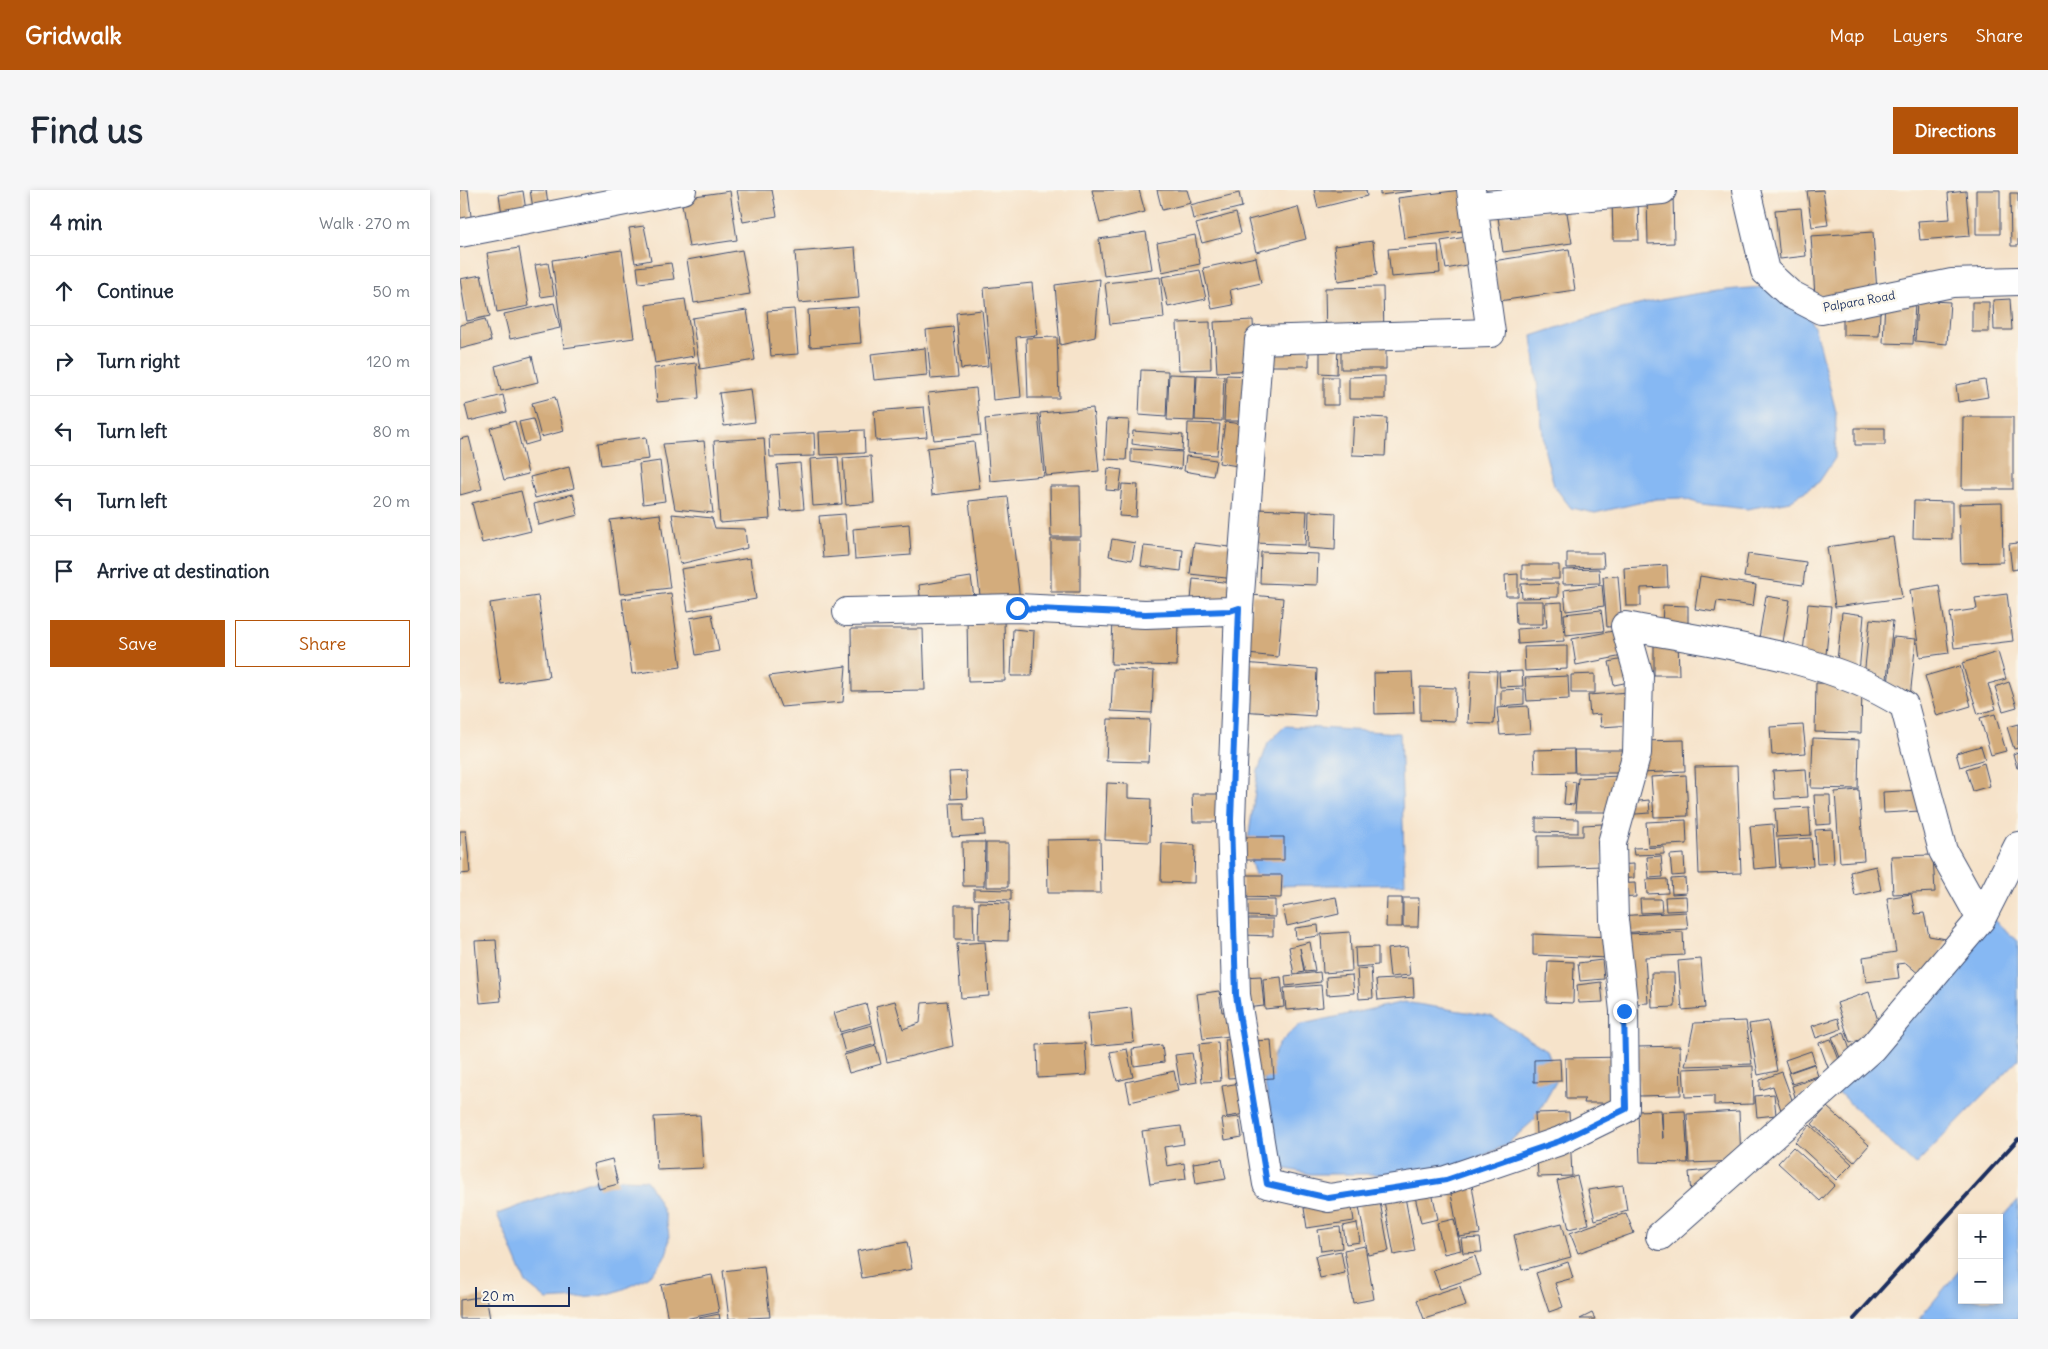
<!DOCTYPE html>
<meta charset="utf-8">
<style>
body{margin:0;font-family:Delius,sans-serif;background:#f6f6f7;color:#1f2937}
.controls{position:absolute;right:15px;bottom:15px;display:grid;overflow:hidden;border-radius:0px;box-shadow:0 2px 8px #0003}
.controls button{width:45px;height:45px;display:grid;place-items:center;padding:0;border:0;border-bottom:1px solid #e0e1e3;background:#fff;color:#1f2937;font:25px sans-serif}
.scale{position:absolute;left:15px;bottom:12px;width:95px;box-sizing:border-box;padding-left:5px;border:2px solid #1b2f5e;border-top:0;font-size:14px;line-height:18px;white-space:nowrap;color:#1b2f5e;-webkit-text-stroke:4px #fbf7ec;paint-order:stroke}
.stop{position:absolute;width:15px;height:15px;margin:-11px;border:4px solid #1a73e8;border-radius:50%;background:#fff}
.stop.end{background:#1a73e8;border-color:#fff;box-shadow:0 1px 5px #0008}
.list{margin:0;padding:0;list-style:none}
h2{display:flex;justify-content:space-between;align-items:center;height:65px;margin:0;padding:0 20px;font-size:21px}
h2 small{font-size:16px;font-weight:400;color:#747a83}
.list li{display:grid;grid-template-columns:32px 1fr auto;gap:15px;align-items:center;box-sizing:border-box;height:70px;padding:0 20px;border-top:1px solid #e0e1e3}
.list b{display:block;font-size:19px;white-space:nowrap}
.list em{font-size:16px;font-style:normal;color:#747a83}
.actions{display:flex;gap:10px;padding:15px 20px}
.actions a{flex:1;padding:11px 0;border:1px solid #b45309;border-radius:0px;text-align:center;font-size:18px;color:#b45309}
.actions .main{background:#b45309;color:#fff}
.icon{flex:none;width:28px;height:28px;fill:none;stroke:currentColor;stroke-width:2;stroke-linecap:round;stroke-linejoin:round}
.map{position:relative;flex:none;width:1558px;height:1129px;overflow:hidden;border-radius:0px}
header{display:flex;align-items:center;gap:30px;box-sizing:border-box;height:70px;padding:0 25px;background:#b45309;color:#fff}
header strong{font-size:24px}
nav{display:flex;gap:28px;margin-inline-start:auto;font-size:18px}
.intro{display:flex;align-items:center;justify-content:space-between;box-sizing:border-box;height:120px;padding:0 30px}
h1{margin:0;font-size:35px}
.button{padding:12px 22px;border-radius:0px;background:#b45309;color:#fff;font-size:18px;font-weight:700}
main{display:flex;gap:30px;padding:0 30px}
aside{flex:1;background:#fff;border-radius:0px;box-shadow:0 2px 8px #0003}
.map>svg:first-child{display:block}
.water{fill:#86b8f3;stroke:#5074a8}
.building{fill:#d3ac7c}
.lines{fill:none;stroke-linecap:round;stroke-linejoin:round}
.minor-casing{stroke:#3c4a6e;stroke-width:30}
.minor{stroke:#fff;stroke-width:28}
.rail{stroke:#1b2f5e;stroke-width:4}
.route{stroke:#1a73e8;stroke-width:6}
.labels{text-anchor:middle;dominant-baseline:central;stroke-width:5;stroke-linejoin:round;paint-order:stroke}
.street-label{font-size:12px;fill:#1b2f5e;stroke:#fbf7ec}
</style>
<header>
<strong>Gridwalk</strong>
<nav><a>Map</a><a>Layers</a><a>Share</a></nav>
</header>
<div class="intro"><h1>Find us</h1><a class="button">Directions</a></div>
<main>
<aside>
<h2>4 min<small>Walk · 270 m</small></h2>
<ul class="list">
<li><svg class="icon" aria-label="ahead" viewBox="0 0 24 24"><path d="M12 20V5M6 11l6-6 6 6"/></svg><div><b>Continue</b></div><em>50 m</em></li>
<li><svg class="icon" aria-label="right" viewBox="0 0 24 24"><path d="M7 20v-9h11M14 6l5 5-5 5"/></svg><div><b>Turn right</b></div><em>120 m</em></li>
<li><svg class="icon" aria-label="left" viewBox="0 0 24 24"><path d="M17 20v-9H6M10 6l-5 5 5 5"/></svg><div><b>Turn left</b></div><em>80 m</em></li>
<li><svg class="icon" aria-label="left" viewBox="0 0 24 24"><path d="M17 20v-9H6M10 6l-5 5 5 5"/></svg><div><b>Turn left</b></div><em>20 m</em></li>
<li><svg class="icon" aria-label="arrive" viewBox="0 0 24 24"><path d="M6 21V4h12l-3 4 3 4H6"/></svg><div><b>Arrive at destination</b></div></li>
</ul>
<div class="actions"><a class="main">Save</a><a>Share</a></div>
</aside>
<div class="map">
<svg width="1558" height="1129" viewBox="0 0 1558 1129">
<rect width="100%" height="100%" fill="#fbf7ec"/>
<filter id="ink" filterUnits="userSpaceOnUse"><feTurbulence type="fractalNoise" baseFrequency=".02" numOctaves="2"/><feDisplacementMap in="SourceGraphic" scale="10" xChannelSelector="R" yChannelSelector="G"/><feConvolveMatrix kernelMatrix="1 2 1 2 8 2 1 2 1" color-interpolation-filters="sRGB"/></filter>
<filter id="wash" filterUnits="userSpaceOnUse"><feTurbulence type="fractalNoise" baseFrequency=".0096" numOctaves="4" result="noise"/><feDisplacementMap in="SourceGraphic" scale="20" xChannelSelector="R" yChannelSelector="G"/><feGaussianBlur stdDeviation="1.12" result="paint"/><feColorMatrix in="noise" values="0 0 0 0 0 0 0 0 0 0 0 0 0 0 0 0 0 1.4 0 .05"/><feComposite in="paint" operator="in"/></filter>
<g filter="url(#wash)">
<rect width="100%" height="100%" fill="#f6e3ca"/>
<path class="water" d="M1307,97L1349,128L1355,139L1376,222L1375,268L1359,292L1330,311L1287,319L1241,314L1221,308L1196,309L1135,323L1111,318L1094,296L1085,262L1072,146C1153,119 1221,101 1307,97Z
M825,536L940,543L945,694L798,696L787,658L798,581L808,553Z
M1529,726L1558,751V870L1455,975L1377,901Z
M944,812L1031,826L1087,860L1097,890L1074,930L1046,955L1007,973L950,984H850L813,976L810,918L803,886L819,854L838,835Z
M163,989L186,990C220,1041 221,1081 155,1102C135,1109 108,1108 87,1110L66,1093L37,1024L127,992Z
M1558,1010V1129H1459L1502,1077V1110H1539V1032Z"/>
<g id="blocks">
<path class="building" d="M0,0H8L12,35L0,37Z
M70,0H86L88,15L73,18Z
M277,0H312L317,26L283,32Z
M632,0H679L685,22L640,33Z
M697,0H727L731,13L702,20Z
M854,0H906L907,6L858,18Z
M920,0H951L952,1L920,5Z
M1001,0L1011,40L944,48L938,8Z
M1363,0L1368,35L1352,37L1347,1Z
M1516,0H1540V44H1516Z
M63,1L67,27L43,30L39,5Z
M270,1L277,50L229,57L221,8Z
M1506,1L1510,46L1460,50L1458,31L1490,29L1488,3Z
M779,3L782,17L733,29L730,15Z
M1550,3H1558V56H1551Z
M1213,4L1214,53L1188,54L1187,5Z
M1152,7H1178L1179,50H1153Z
M838,17L846,49L796,62L788,30Z
M1106,17L1112,53L1043,62L1038,27Z
M1341,18L1346,66L1320,69L1315,20Z
M776,23L781,43L742,53L736,34Z
M184,36L191,70L175,73L169,38Z
M686,42L692,79L644,86L639,49Z
M1413,42L1417,102L1355,106L1351,46Z
M735,45L740,74L702,82L697,53Z
M1012,46L1016,73L986,79L981,51Z
M913,51L917,85L878,91L874,56Z
M978,55L980,83L931,87L928,59Z
M395,57L399,108L339,113L335,62Z
M59,58L69,116L37,122L27,63Z
M1109,59L1115,100L1039,111L1033,71Z
M162,60L174,148L104,158L92,70Z
M282,60L290,104L234,113L227,70Z
M796,67L801,93L770,100L773,115L752,119L743,78Z
M88,73L94,105L81,107L75,75Z
M211,73L214,89L179,93L177,77Z
M740,80L746,109L708,117L702,87Z
M21,85L30,126L7,131L0,89Z
M700,87L704,128L650,134L645,93Z
M640,89L635,147L600,155L595,95Z
M572,93L577,145L556,147L561,207L533,210L524,98Z
M923,97L924,147L866,148L865,98Z
M225,109L234,166L195,173L186,115Z
M1550,109L1552,140H1534L1533,110Z
M1425,110L1455,111L1453,154L1423,153Z
M1457,110L1490,112L1487,154L1455,151Z
M1512,112H1529V142H1512Z
M94,113L100,138L50,149L44,124Z
M398,117L401,153L350,157L348,120Z
M334,119L338,164L311,166L307,121Z
M287,120L295,170L240,179L232,128Z
M522,120L528,176L501,179L496,123Z
M1383,121H1420L1419,146L1383,145Z
M25,129L31,151L0,159V135Z
M793,130L795,180L757,182L754,132Z
M750,132L751,179L719,180L717,133Z
M493,137L498,187L471,189L466,140Z
M597,147L599,208H568L566,148Z
M881,153H926V179H881Z
M811,154L849,155V176H811Z
M860,154H878L877,184L860,183Z
M465,158L467,185L414,190L411,164Z
M72,166L78,192L41,201L35,176Z
M236,173L239,208L197,212L194,178Z
M681,180L708,181L706,227L679,225Z
M709,184L736,185L734,231L707,230Z
M737,185L764,186L762,231L735,230Z
M766,185L792,186L791,231H764Z
M925,186V209H889V187Z
M864,187H878V215H864Z
M1525,190L1528,207L1498,212L1496,195Z
M516,198L521,245L474,250L468,203Z
M291,199L295,232L264,236L259,203Z
M43,205L47,222L9,231L5,215Z
M95,207L104,241L81,247L72,213Z
M464,217L467,247L416,251L414,221Z
M633,218L639,281L586,286L580,223Z
M578,224L584,286L530,291L525,229Z
M894,226L927,228L925,266L892,265Z
M1503,227H1553V299H1502Z
M73,229L79,251L65,255L59,232Z
M647,229L669,230L666,270L645,269Z
M55,231L68,284L44,290L30,238Z
M765,232L783,234L778,276L759,273Z
M728,233L760,234L757,265L727,263Z
M1395,238H1425V255H1395Z
M404,240L405,263L360,265L359,242Z
M673,241L723,245L722,261L672,254Z
M354,243L355,266L310,267L309,245Z
M9,247L22,299L0,305V249Z
M186,247L189,269L141,275L138,253Z
M304,248L310,329L260,333L254,251Z
M244,251L253,323L215,319L203,254Z
M514,252L520,299L472,305L467,258Z
M671,259L722,262L721,279L671,272Z
M411,266L414,313L386,315L383,268Z
M726,266L756,270L753,286L724,281Z
M378,267L382,314L353,316L350,269Z
M200,271L205,311L183,314L179,274Z
M340,273L344,319L321,321L317,275Z
M109,277L114,298L75,308L70,287Z
M648,278L662,280L659,301L646,300Z
M662,294L678,295L676,327L659,326Z
M590,296H620L621,347H591Z
M61,301L71,341L22,353L12,313Z
M113,304L118,325L79,335L74,314Z
M548,307L560,410L521,414L509,311Z
M1454,311L1492,312V349L1453,348Z
M1542,313L1543,372L1501,373L1499,314Z
M796,319L847,321L845,355L795,353Z
M849,321L876,323L875,360L848,358Z
M200,324L210,398L160,404L150,330Z
M212,324L252,328L255,338L285,339L287,358L220,374Z
M385,324L388,366L363,368L359,326Z
M449,334L451,365L395,369L393,339Z
M1433,347L1442,408L1375,417L1367,357Z
M591,349H620V402H591Z
M652,349L675,353L672,370L649,366Z
M734,353L778,358L775,389L730,384Z
M1558,353V379L1552,380L1549,354Z
M684,356L723,360L721,381L681,376Z
M801,362L858,364L857,395L800,393Z
M1107,363H1143L1144,377L1107,378Z
M1288,364L1346,372L1343,395L1284,387Z
M290,368L296,409L228,421L221,379Z
M1062,375H1099V389H1062Z
M1207,375L1208,397L1181,398V416H1166L1164,378Z
M1139,379L1140,393L1103,394V380Z
M1058,384V406H1046L1045,385Z
M1158,386L1162,436L1147,437L1143,387Z
M1240,386L1296,395L1293,416L1257,411L1255,422L1235,419Z
M511,387L515,414L461,416L459,395Z
M733,389L774,393L772,415L731,410Z
M1098,393V407L1062,408L1061,394Z
M1142,395L1144,416L1106,421L1104,400Z
M1479,395L1489,463L1460,467L1450,400Z
M211,403L221,477L172,484L162,409Z
M1547,404L1553,451L1494,458L1490,423L1517,419L1515,408Z
M792,405L823,408L818,467L787,464Z
M78,406L89,487L41,494L30,413Z
M1306,406L1330,410L1323,452L1299,448Z
M1055,411H1083V434H1056Z
M1102,412L1104,451L1058,454L1057,439L1087,437L1085,413Z
M1348,414L1371,416L1365,474L1342,472Z
M1203,415L1228,416V437L1202,436Z
M1141,420L1144,441L1106,445L1104,424Z
M1382,422L1404,425L1399,483L1376,481Z
M252,424L259,461L236,465L230,428Z
M544,426L545,491L508,492L507,427Z
M1410,429L1433,431L1427,489L1404,487Z
M653,431L718,433L717,476L651,474Z
M391,439H463L465,500L392,501Z
M553,439L574,441L572,486H551Z
M1163,439L1168,465L1116,475L1112,449Z
M1433,447L1456,449L1450,508L1427,505Z
M1218,448L1219,485H1194V449Z
M1107,456V479L1065,481L1064,457Z
M1538,462L1546,489L1528,494L1536,519L1518,524L1502,473Z
M1168,468L1174,491L1154,495L1149,472Z
M783,473L857,479L855,526L780,521Z
M386,476L383,512L321,517L309,486Z
M1500,476L1511,516L1477,526L1465,486Z
M653,479L694,481L692,523L651,521Z
M1011,480L1037,481L1034,534L1008,533Z
M1062,481L1063,496L1040,497L1039,482Z
M952,482L954,523L915,524L914,483Z
M1135,484V503H1111V485Z
M1108,486L1109,509L1067,511L1065,488Z
M1549,492L1557,517L1543,521L1535,497Z
M1356,493L1402,494L1401,543L1355,542Z
M960,497L996,498L995,531L960,530Z
M1064,499V514L1041,516V500Z
M1169,502L1172,535L1141,537L1140,524L1130,525L1128,505Z
M1068,516L1070,543L1040,545L1037,518Z
M1535,524L1546,561L1531,565L1520,528Z
M648,529L690,530L688,572L646,571Z
M1558,534V558L1554,559L1547,537Z
M1343,535L1346,563L1312,565L1310,537Z
M1353,548L1399,550L1398,599L1351,598Z
M1224,550L1225,581L1180,583L1179,551Z
M1521,556L1525,569L1500,577L1496,563Z
M1114,559V582L1075,583L1074,560Z
M1114,560H1163V583H1115Z
M1558,562V578H1557L1553,564Z
M1524,573L1530,596L1513,601L1506,579Z
M1277,576L1281,683L1239,684L1235,577Z
M1346,579L1348,607L1315,609L1313,581Z
M506,581L508,608L491,609L489,582Z
M1226,585L1228,626L1194,627L1191,587Z
M1159,586L1157,622H1115L1118,588Z
M1106,591L1116,592L1114,615L1104,614Z
M647,593L668,594V608L691,609L690,652L645,650Z
M1399,600L1404,670L1380,672L1375,602Z
M1459,600L1460,621L1424,623L1423,602Z
M732,604H762L763,632H733Z
M1354,605H1370L1371,634L1356,635Z
M1189,610L1190,623L1162,625L1161,613Z
M490,613H503L504,631L524,630L525,645L492,647Z
M1349,617L1351,645L1317,647L1315,619Z
M1076,628L1118,629V643L1076,642Z
M1226,630L1227,654L1188,656L1186,632Z
M1142,634L1143,676L1078,678V646H1123V635Z
M1313,634L1316,677L1294,679L1290,636Z
M1372,639L1374,673L1357,674L1355,640Z
M0,641H6L10,683L0,684Z
M785,647H824V670H784Z
M1351,648L1353,676L1320,678L1318,650Z
M640,649L641,703H588L587,650Z
M502,652H525L524,696H503Z
M526,653H548V697H526Z
M702,653L735,655L734,693L701,692Z
M1204,657V664L1174,665L1173,658Z
M1224,664L1225,685L1212,686L1210,665Z
M1473,665L1475,702L1433,704L1431,666Z
M1201,666L1203,687L1189,688L1187,667Z
M1174,674V688L1153,689L1152,675Z
M1416,676L1421,700L1395,706L1390,682Z
M782,685H822L821,708L782,707Z
M1225,688L1226,703L1212,704L1211,689Z
M1207,689L1208,703L1187,704L1186,690Z
M1175,693L1176,707L1155,708L1154,694Z
M514,699L551,700V710L514,709Z
M1451,704L1455,724L1464,723L1469,746L1486,749L1467,791L1446,773L1437,774L1439,788L1406,792L1403,767L1436,762L1427,708Z
M1226,706L1227,720L1206,721L1205,707Z
M876,707L879,724L827,736L823,717Z
M927,708H942V737H926Z
M943,708H959L958,737H943Z
M1180,709H1201L1202,722L1181,723Z
M786,710H815V727L786,726Z
M519,712L549,713L548,751L518,750Z
M495,715H513L514,749H495Z
M1226,722L1228,739L1158,743L1157,726Z
M784,729H813V746L784,745Z
M858,735L859,746L836,749L835,738Z
M890,742L892,781L863,783L861,744Z
M1223,742L1224,765L1185,767L1188,813L1166,814L1164,744Z
M1073,744L1150,747L1149,768L1073,765Z
M36,750L41,811L20,813L15,751Z
M525,752L529,806L501,808L497,754Z
M850,752L855,781L845,782L840,758L844,782L834,784L829,757Z
M918,757V775L896,777L895,758Z
M947,757L950,785L930,787L927,759Z
M1241,769L1245,818L1222,820L1218,771Z
M1142,770L1144,789L1120,791L1118,773Z
M1088,771L1114,772L1113,813L1086,812Z
M911,778L913,808L899,809L897,779Z
M860,782L861,792L826,796L825,786Z
M1191,783H1214L1215,817L1192,818Z
M892,785L894,803L867,805L866,787Z
M801,786L804,816L785,818L782,787Z
M821,787L824,817L805,819L803,789Z
M953,788L954,807L918,810L916,790Z
M1141,792L1143,812L1119,813L1117,795Z
M861,795L863,817L826,820L824,798Z
M759,801L762,822L784,819L787,844L743,849L737,804Z
M1409,802L1422,843L1390,853L1377,813Z
M435,811L443,839L460,833L462,813L487,811L493,856L427,872L416,816Z
M406,814L411,833L380,842L374,823Z
M671,818L674,852L631,856L628,823Z
M1378,828L1381,839L1356,848L1352,836Z
M1286,831L1292,874L1225,876L1234,833Z
M1308,831L1317,881L1298,885L1289,834Z
M412,835L416,854L385,863L380,844Z
M1384,842L1393,869L1382,873L1372,847Z
M784,849L787,887L768,888L765,850Z
M1371,849L1381,875L1369,880L1359,853Z
M811,850L814,888L795,889L792,851Z
M758,852L761,891L742,892L739,854Z
M625,853L627,885L578,888L577,855Z
M702,855L704,872L674,876L672,859Z
M416,856L421,874L389,883L384,865Z
M1220,856L1221,905L1179,906L1177,857Z
M667,859L673,887L657,891L650,862Z
M1351,861L1355,873L1329,882L1325,870Z
M732,863L737,892L720,895L715,865Z
M1169,867L1170,913H1124L1125,909H1106L1105,868Z
M1100,869L1101,891L1074,892V870Z
M1354,874L1358,886L1332,894L1328,883Z
M1293,876L1294,914L1254,915V906L1225,907L1223,879Z
M714,881L718,901L670,912L666,892Z
M1322,882L1335,918L1322,923L1313,896L1300,900V890Z
M1358,887L1362,899L1335,907L1332,896Z
M786,892L791,923L767,927L762,896Z
M1314,904L1316,925L1297,927L1295,906Z
M1367,917L1409,955L1394,972L1352,934Z
M1201,920L1203,949L1202,922L1225,921L1228,973L1180,972L1178,921Z
M1279,921L1281,971L1229,973L1227,924Z
M1109,922L1112,986L1078,987L1075,923Z
M240,925L243,978L197,980L194,927Z
M779,927L782,947L765,950L762,929Z
M1350,935L1392,974L1376,990L1335,952Z
M721,936L724,954L704,957L707,976L724,973L726,989L690,994L682,941Z
M1333,957L1375,995L1360,1011L1318,973Z
M152,969L158,994L139,999L133,974Z
M762,969L766,989L736,994L733,973Z
M1258,979L1233,1025L1229,982Z
M1117,986L1129,1034L1109,1039L1097,991Z
M1011,989L1020,1044L999,1047L989,993Z
M1163,995L1167,1020L1135,1030L1128,1000Z
M971,998L978,1029L961,1033L954,1002Z
M919,1007L929,1061L908,1065L898,1011Z
M945,1007L955,1061L934,1065L924,1011Z
M891,1011L894,1031L847,1038L844,1018Z
M1166,1023L1174,1043L1118,1063L1110,1043Z
M994,1029L1001,1060L984,1064L977,1033Z
M897,1033L900,1052L886,1054L883,1036Z
M1102,1033L1111,1067L1062,1080L1054,1045Z
M880,1037L882,1058L861,1061L858,1040Z
M1020,1048L1022,1062L1003,1063L1001,1049Z
M447,1052L452,1079L402,1088L397,1061Z
M905,1056L914,1109L893,1113L884,1060Z
M881,1061L885,1083L860,1088L855,1066Z
M1015,1066L1021,1085L980,1099L973,1080Z
M1108,1072L1113,1088L1095,1093L1103,1117L1089,1122L1076,1083Z
M304,1076L310,1127L269,1129L263,1081Z
M252,1085L259,1122L225,1129H208L201,1095Z
M1000,1096L1006,1116L964,1129L957,1110Z
M26,1106L30,1129H0V1110Z
M1132,1123L1135,1129H1120Z
M259,1124L260,1129H239V1128Z"/>
</g>
</g>
<g filter="url(#ink)">
<use href="#blocks" fill-opacity="0" stroke="#3c4a6e" stroke-width="1"/>
<g class="lines">
<g class="minor-casing">
<path id="minor" d="M1011,0L1031,143L799,150L779,418L771,630L776,805L807,994L869,1008L986,990L1100,951L1165,919L1164,821L1154,730L1152,653L1177,563L1179,486L1165,436C1255,453 1366,465 1444,515L1483,661L1521,729
M1286,0L1305,81L1330,104L1361,120L1492,93L1558,91
M1014,16L1202,0
M0,43L222,0
M387,422L557,418L685,424L770,421L779,418
M1200,1046L1412,858L1521,729L1558,656"/>
</g>
<use href="#minor" class="minor"/>
<path class="rail" d="M1394,1129L1558,949"/>
</g>
</g>
<g class="lines" filter="url(#ink)">
<path class="route" d="M557,418L685,424L770,421L779,418L771,630L776,805L807,994L869,1008L986,990L1100,951L1166,919L1164,821"/>
</g>
<g class="labels">
<g class="street-label">
<text transform="translate(1399 111) rotate(-10)">Palpara Road</text>
</g>
</g>
</svg>
<div class="controls">
<button>+</button>
<button>−</button>
</div>
<div class="scale">20 m</div>
<div class="stop" style="left:557px;top:418px"></div>
<div class="stop end" style="left:1164px;top:821px"></div>
</div>
</main>
